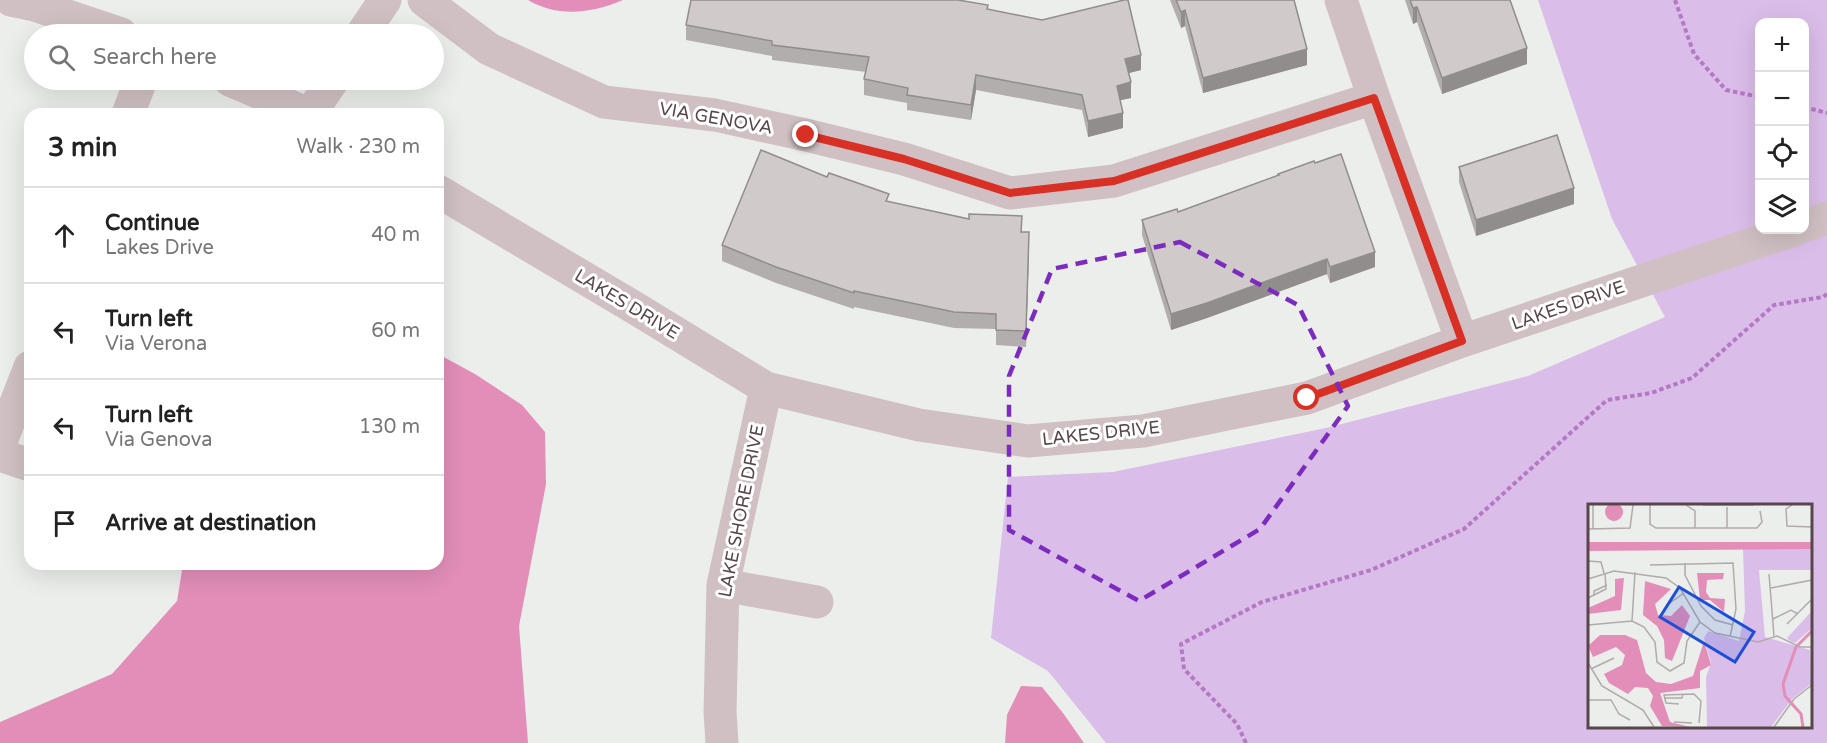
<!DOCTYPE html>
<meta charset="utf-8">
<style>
body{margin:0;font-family:"Varela Round",sans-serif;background:#f2f2f2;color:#222}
.controls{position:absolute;right:18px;top:18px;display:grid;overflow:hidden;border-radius:12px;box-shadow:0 6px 24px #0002}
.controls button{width:54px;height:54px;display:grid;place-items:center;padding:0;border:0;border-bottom:2px solid #e0e0e0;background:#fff;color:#222;font:30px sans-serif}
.stop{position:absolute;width:18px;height:18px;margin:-14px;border:4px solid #d93025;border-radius:50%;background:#fff}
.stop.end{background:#d93025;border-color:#fff;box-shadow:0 2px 6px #0008}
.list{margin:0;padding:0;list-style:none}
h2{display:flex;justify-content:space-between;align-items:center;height:78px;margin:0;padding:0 24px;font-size:26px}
h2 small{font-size:20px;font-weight:400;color:#767676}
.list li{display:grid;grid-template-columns:39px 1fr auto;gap:18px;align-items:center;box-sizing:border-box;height:96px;padding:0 24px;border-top:2px solid #e0e0e0}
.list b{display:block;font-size:22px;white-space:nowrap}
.list p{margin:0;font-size:20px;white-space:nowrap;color:#767676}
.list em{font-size:20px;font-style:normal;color:#767676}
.icon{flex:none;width:33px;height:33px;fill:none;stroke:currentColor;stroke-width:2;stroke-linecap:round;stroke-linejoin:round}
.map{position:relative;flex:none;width:1827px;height:743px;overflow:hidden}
.search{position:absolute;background:#fff;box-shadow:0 6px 24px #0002;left:24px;top:24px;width:420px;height:66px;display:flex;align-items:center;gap:15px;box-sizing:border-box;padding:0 21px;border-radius:33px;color:#767676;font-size:22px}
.panel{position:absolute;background:#fff;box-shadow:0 6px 24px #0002;left:24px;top:108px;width:420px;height:462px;border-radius:18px}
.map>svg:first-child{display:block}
.green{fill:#dbbde9;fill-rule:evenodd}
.water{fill:#e28eb8}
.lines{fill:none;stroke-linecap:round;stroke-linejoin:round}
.path{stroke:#b479c4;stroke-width:4;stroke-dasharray:4.5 3;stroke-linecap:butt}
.minor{stroke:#d0c0c4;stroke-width:33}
.wall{fill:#b3aeae}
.shaded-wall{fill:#928d8d}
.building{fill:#d0caca;stroke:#928d8d;stroke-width:1.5}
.route{stroke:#d93025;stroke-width:8}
.marked{fill:none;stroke:#7b2cbf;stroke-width:4.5;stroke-dasharray:12 8;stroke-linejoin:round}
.labels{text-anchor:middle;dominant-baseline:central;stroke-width:6;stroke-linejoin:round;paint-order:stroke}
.street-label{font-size:18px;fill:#57464a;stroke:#fff}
.inset-river{fill:none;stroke:#e28eb8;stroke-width:3}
.inset-road{fill:none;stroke:#b0abab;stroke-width:1.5}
.view{fill:#1d4ed8;fill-opacity:0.15;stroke:#1d4ed8;stroke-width:3}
.inset-edge{fill:none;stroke:#57464a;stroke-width:3}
</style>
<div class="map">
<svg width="1827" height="743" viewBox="0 0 1827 743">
<rect width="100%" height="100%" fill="#eceeec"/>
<path class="green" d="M1538,0H1827V743H1106L1048,671L991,638L1008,477L1113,472L1326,428L1528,376L1665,317L1612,219ZM1760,22H1804V230H1760ZM1590,506H1810V726H1590Z"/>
<path class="water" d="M528,0H623C593,13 558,18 528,0Z
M438,354L475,374L522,405L545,432L546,484L519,626L528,743H0V722L112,674L177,601L183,564H438Z
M1021,686L1042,687L1063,713L1084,743H1005L1007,715Z"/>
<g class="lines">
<path class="path" d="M1675,0L1694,54L1726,90L1760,97
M1804,107L1827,113
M1246,743L1237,724L1184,669L1181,644L1262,602L1371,570L1464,529L1607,400L1651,393L1692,378L1774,305L1823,297L1827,294"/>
<path class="minor" d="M11,0L35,5L121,34
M424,0L489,49L604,102L715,115L806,135L904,159L1010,193L1114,181L1374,98
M1341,0L1374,98L1462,341
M362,34L385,0
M230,80L308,114
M128,114L141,80
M310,114L333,80
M438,191L635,308L766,388L919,425L1028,441L1143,431L1307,398L1462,341L1794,230
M1804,226L1827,218
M0,444L30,367
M0,455L30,465
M723,585L817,602
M722,743L720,712L723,585L766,388"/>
</g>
<path class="wall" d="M1170,0H1294L1307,65L1203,93L1185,26L1181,28Z
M1405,0H1510L1527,64L1442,94L1417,22L1413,24Z
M988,9L1141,70L1129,73L1131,98L1120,100L1123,128L1088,137L1082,110L976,90L971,120L907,110V103L864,95V79L866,72L772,60V56L686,40V25Z
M1315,163L1375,267L1330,283L1327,274L1207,318L1171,330L1142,235V220L1178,212Z
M1459,167L1574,204L1476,236L1459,182Z
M827,177L889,202L1022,232L1029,248L1026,347L996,345V329L954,328L854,307V309L776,283L722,261V245Z"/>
<path class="shaded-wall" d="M1417,7V22L1413,24V8Z
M1185,10V26L1181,28V12Z
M1527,48V64L1442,94V78Z
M1307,49V65L1203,93V78Z
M1141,55V70L1125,74V59Z
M976,75V90L971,120V105Z
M1131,82V98L1117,101V86Z
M1123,113V128L1088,137V121Z
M1574,188V204L1476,236V220Z
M1029,232V248L1026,347V331Z
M1375,252V267L1330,283V267Z
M1327,259V274L1207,318L1171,330V314Z"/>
<path class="building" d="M691,0H958L988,5L987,9L1042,20L1124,0H1128L1141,55L1125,59L1131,82L1117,86L1123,113L1088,121L1082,95L976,75L971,105L907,95L908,88L864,79L869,57L772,45V41L686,25Z
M1176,0H1294L1307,49L1203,78L1185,10L1181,12Z
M1410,0H1510L1527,48L1442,78L1417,7L1413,8Z
M1557,135L1574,188L1476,220L1459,167Z
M761,150L827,177L829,173L889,194L886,201L969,219V214L1022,216L1021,232H1029L1026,331L996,330V314L954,312L854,291V293L776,267L722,245Z
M1341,154L1375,252L1330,267L1327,259L1207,303L1171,314L1142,220L1177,209L1178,212L1279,175L1278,174L1314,161L1315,163Z"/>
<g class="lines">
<path class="route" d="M806,135L904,159L1010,193L1114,181L1374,98L1462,341L1307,398"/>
</g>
<path class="marked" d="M1180,242L1298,305L1348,406L1260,529L1139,601L1009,530V376L1052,269Z"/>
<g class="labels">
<g class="street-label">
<text transform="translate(716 118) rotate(10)">VIA GENOVA</text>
<text transform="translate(627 304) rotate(31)">LAKES DRIVE</text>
<text transform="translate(1568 305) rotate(-19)">LAKES DRIVE</text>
<text transform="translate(1101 433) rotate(-6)">LAKES DRIVE</text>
<text transform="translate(741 511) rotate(-79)">LAKE SHORE DRIVE</text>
</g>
</g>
<g transform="translate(1588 504)">
<rect width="224" height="224" fill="#eceeec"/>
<path d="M155,45H223V66H171L177,133L222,146L223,180L204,195L183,223H119L118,173L123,159L116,134L120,127L151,137L157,107ZM223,108V125L207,139L202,137L199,134Z" fill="#dbbde9"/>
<path d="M17 8a9 9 0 1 1 18 0a9 9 0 1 1-18 0ZM0,38H223L224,45L0,47ZM109,69H136L135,75L119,76L118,88L122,94L137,95L136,108L122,96H112ZM36,74L33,106L0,110V104L27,92V75ZM57,77L83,85L67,100L70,111L83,112L94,101L102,112L84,157L77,154L76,136L69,122L55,111ZM12,131H37L49,136L58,169L68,178L83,180L105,172L116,137L123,161L112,167V184L72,189L82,218L102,223L74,222L62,202L65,192L60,184L47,183L40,190L21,179L16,170L34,161L37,151L28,143L5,153L0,142Z" fill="#e28eb8"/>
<path class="inset-river" d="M215,223L213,210L197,192L195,180L208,143L224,127"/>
<path class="inset-road" d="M5,1V25M62,1V20L68,24H169L174,18L172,7M98,1L107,7V24M115,1H166M204,1L198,5L199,22L224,23M139,24V3M0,25L42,24L45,1M0,57L13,58L16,69M97,59V71L113,102L127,116L145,121M62,61L145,59L148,105L142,133M181,70L186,132M0,75L26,67L78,74L92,84L112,118L127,129L170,138L189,132L212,143H224M183,84L224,76M6,91V87L19,81M0,94L18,85L17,69M79,101L96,89M185,115L203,106L210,110M44,117L47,68M199,120L224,95M0,121L44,117L56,123L67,138L69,158L82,167L96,159L99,137L112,118M0,159L14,182L55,206L66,223M3,165L26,154M76,194H94L95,190M0,196H23L31,210L42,216M91,200L78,199L76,191L106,190L113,197L111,219M86,218L104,219M186,223L206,195L224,181"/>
<path class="view" d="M91,83L166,128L147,158L72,113Z"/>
<rect width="224" height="224" class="inset-edge"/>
</g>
</svg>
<div class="controls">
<button>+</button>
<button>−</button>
<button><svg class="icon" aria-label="locate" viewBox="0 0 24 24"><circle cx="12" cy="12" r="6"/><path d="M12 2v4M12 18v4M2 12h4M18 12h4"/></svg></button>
<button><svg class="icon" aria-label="layers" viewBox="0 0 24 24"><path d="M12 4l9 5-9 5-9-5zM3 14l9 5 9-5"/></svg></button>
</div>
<div class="stop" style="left:1307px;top:398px"></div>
<div class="stop end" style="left:806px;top:135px"></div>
<div class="search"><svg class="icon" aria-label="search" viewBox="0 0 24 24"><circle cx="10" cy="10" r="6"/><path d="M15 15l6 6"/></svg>Search here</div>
<section class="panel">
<h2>3 min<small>Walk · 230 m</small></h2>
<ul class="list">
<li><svg class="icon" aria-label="ahead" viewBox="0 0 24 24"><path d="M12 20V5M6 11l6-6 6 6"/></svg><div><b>Continue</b><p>Lakes Drive</p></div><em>40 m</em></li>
<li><svg class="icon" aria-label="left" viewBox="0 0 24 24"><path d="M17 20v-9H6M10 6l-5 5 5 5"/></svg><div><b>Turn left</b><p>Via Verona</p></div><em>60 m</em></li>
<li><svg class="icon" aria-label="left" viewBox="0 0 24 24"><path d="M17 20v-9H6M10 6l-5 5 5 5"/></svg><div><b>Turn left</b><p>Via Genova</p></div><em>130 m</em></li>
<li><svg class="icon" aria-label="arrive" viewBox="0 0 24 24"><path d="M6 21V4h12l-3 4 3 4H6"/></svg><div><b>Arrive at destination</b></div></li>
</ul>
</section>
</div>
